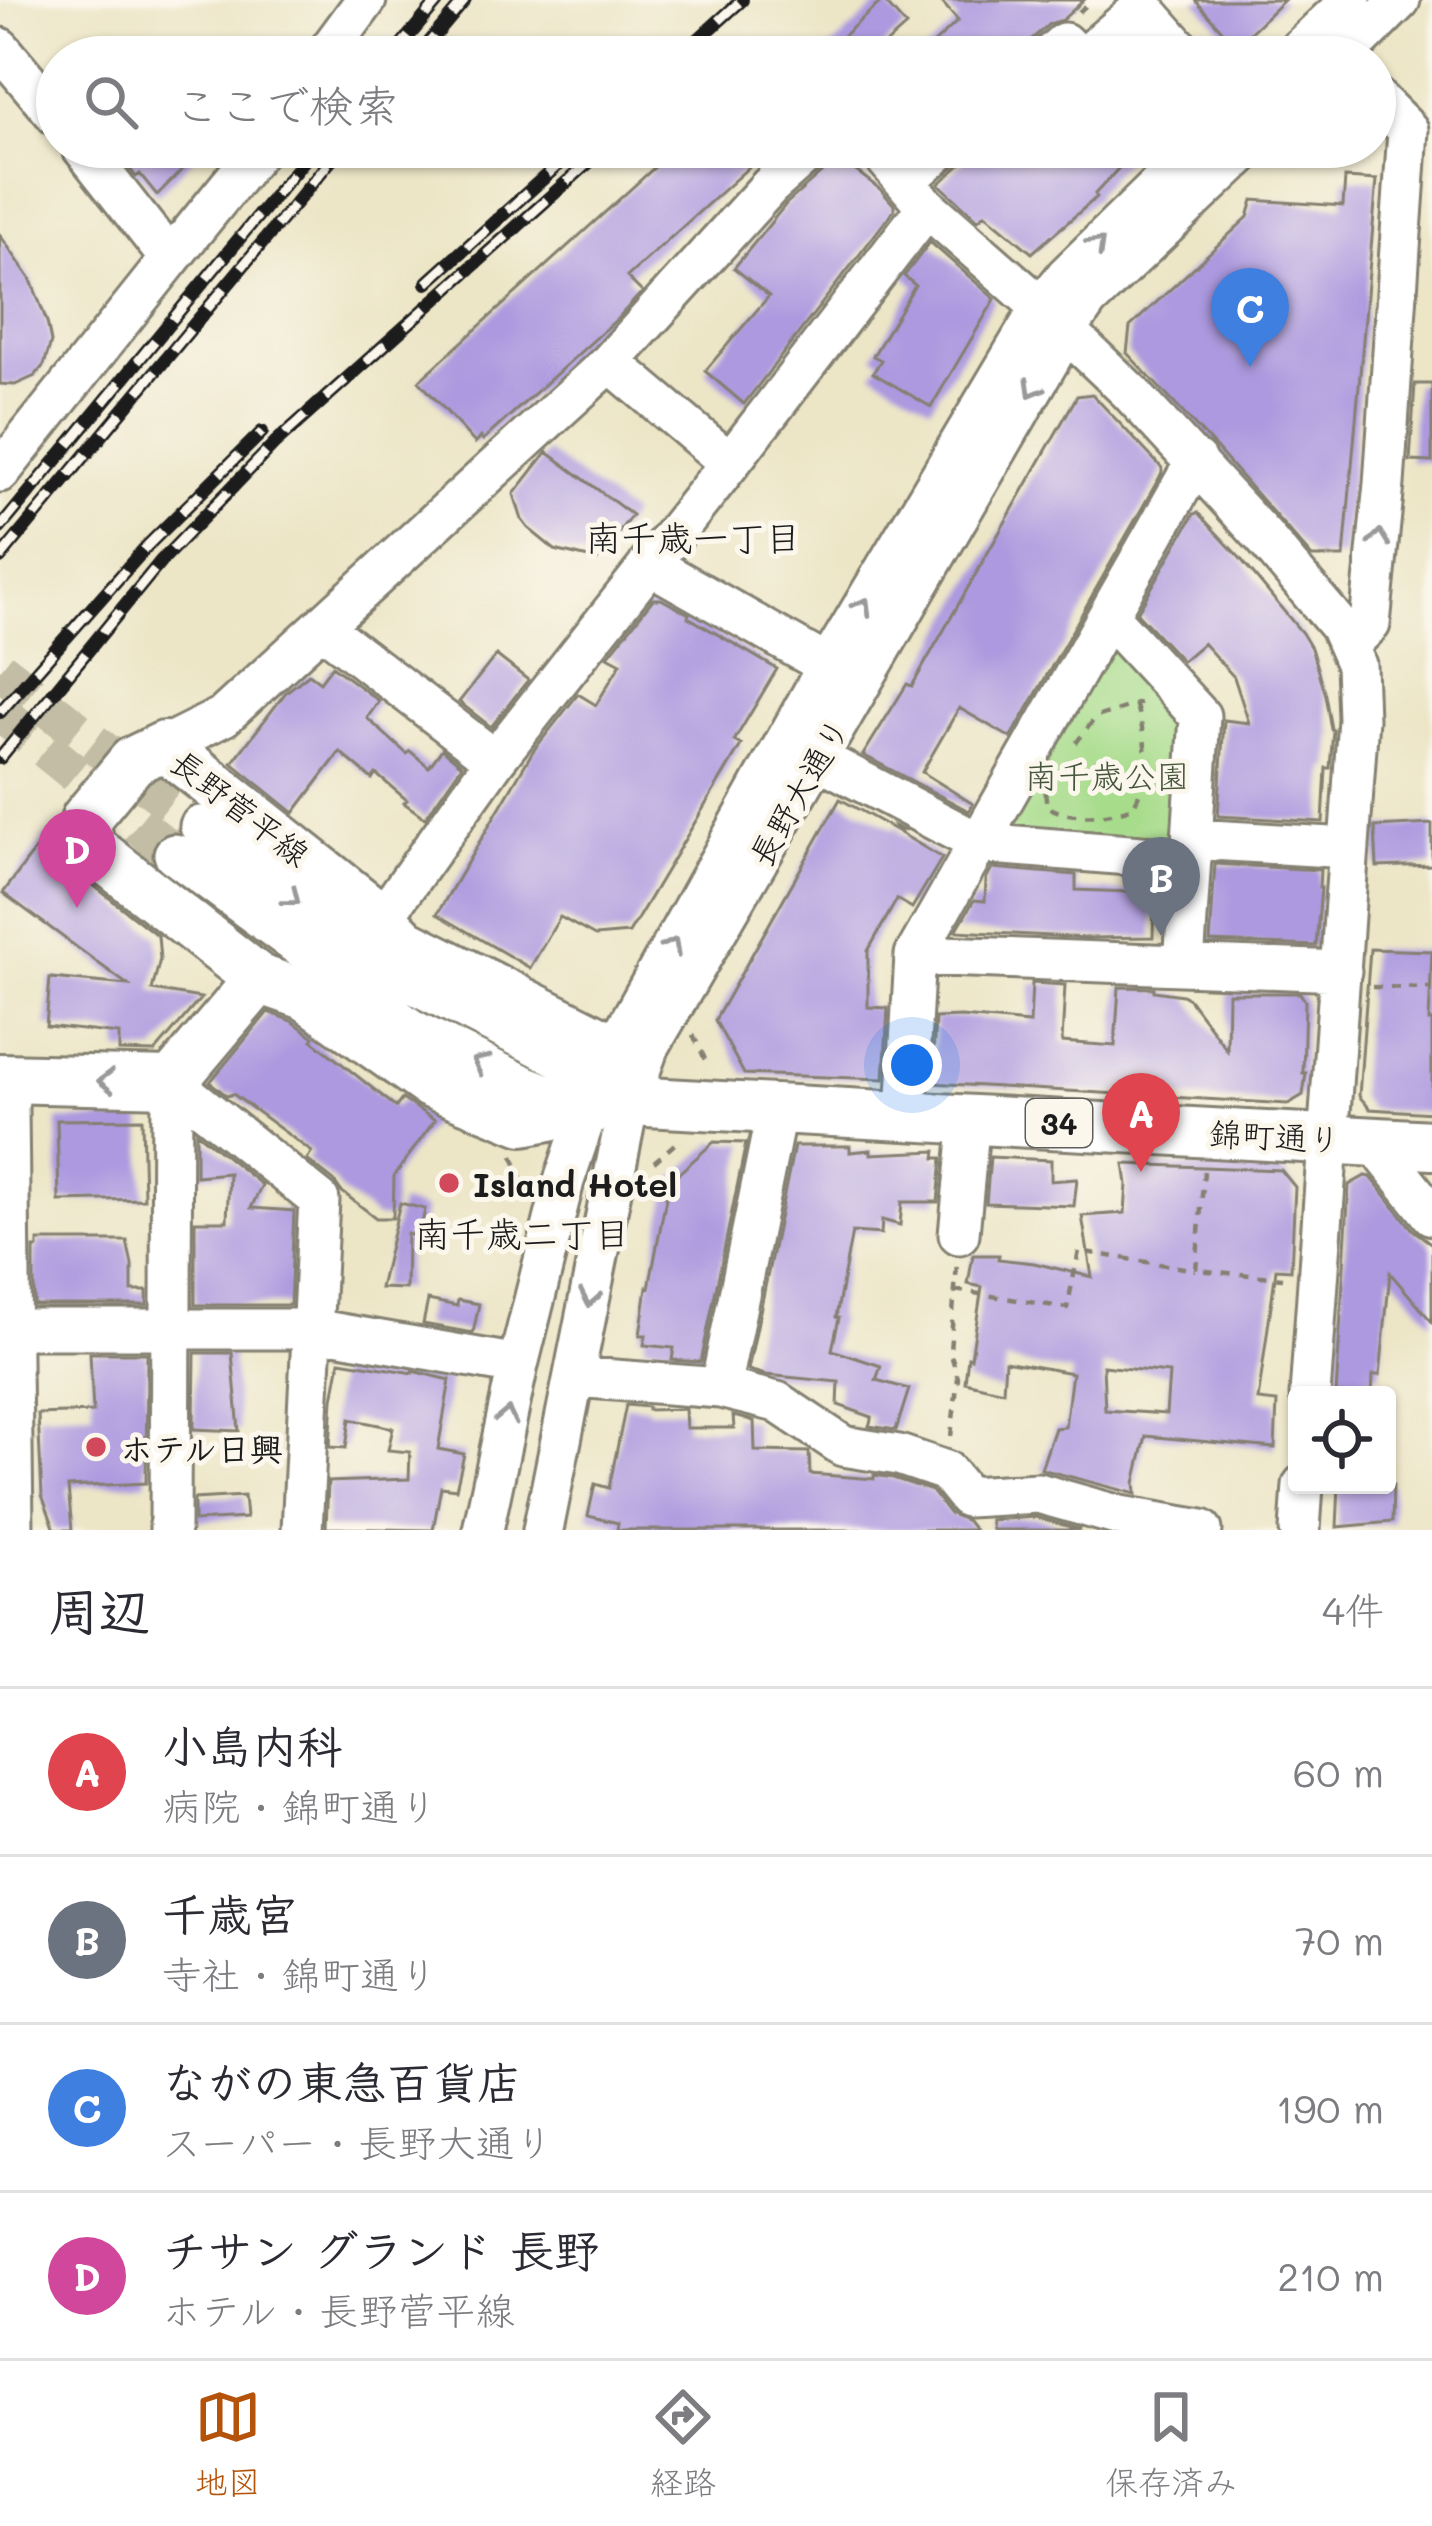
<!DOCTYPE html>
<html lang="ja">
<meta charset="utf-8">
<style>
body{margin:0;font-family:Mali,"Klee One",sans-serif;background:#f7f7f7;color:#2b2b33}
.controls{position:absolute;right:36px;bottom:36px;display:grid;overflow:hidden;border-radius:12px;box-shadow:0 3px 9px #0004}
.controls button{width:108px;height:108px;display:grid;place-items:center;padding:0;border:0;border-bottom:3px solid #e1e1e2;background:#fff;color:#2b2b33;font:60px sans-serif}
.you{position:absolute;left:912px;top:1065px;width:42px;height:42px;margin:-30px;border:9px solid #fff;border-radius:50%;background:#1a73e8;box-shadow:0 0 0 18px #1a73e833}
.badge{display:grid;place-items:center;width:78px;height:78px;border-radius:50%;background:#b45309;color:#fff;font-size:39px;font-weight:700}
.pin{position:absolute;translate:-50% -99px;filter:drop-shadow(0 3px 6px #0008)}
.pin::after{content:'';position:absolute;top:63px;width:42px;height:36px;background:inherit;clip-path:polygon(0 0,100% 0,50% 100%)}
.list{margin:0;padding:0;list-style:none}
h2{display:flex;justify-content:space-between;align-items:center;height:156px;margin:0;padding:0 48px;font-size:51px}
h2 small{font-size:39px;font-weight:400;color:#7c7c81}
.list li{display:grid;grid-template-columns:78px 1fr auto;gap:36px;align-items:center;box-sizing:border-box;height:168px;padding:0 48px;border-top:3px solid #e1e1e2}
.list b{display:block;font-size:45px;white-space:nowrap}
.list p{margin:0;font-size:39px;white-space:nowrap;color:#7c7c81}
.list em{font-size:39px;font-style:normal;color:#7c7c81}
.icon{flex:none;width:66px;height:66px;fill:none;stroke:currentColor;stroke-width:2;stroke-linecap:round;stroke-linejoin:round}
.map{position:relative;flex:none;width:1432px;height:1530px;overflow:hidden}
.search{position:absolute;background:#fff;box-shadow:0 3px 9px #0004;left:36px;right:36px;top:36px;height:132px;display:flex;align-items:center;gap:30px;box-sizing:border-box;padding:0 42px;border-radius:66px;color:#7c7c81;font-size:45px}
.sheet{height:828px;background:#fff}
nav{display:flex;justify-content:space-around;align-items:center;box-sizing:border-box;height:168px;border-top:3px solid #e1e1e2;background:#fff;font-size:33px;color:#7c7c81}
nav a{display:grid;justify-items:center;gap:6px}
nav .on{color:#b45309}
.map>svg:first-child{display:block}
.green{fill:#a7dc8b;stroke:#627c54;stroke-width:3}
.building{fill:#ac99df;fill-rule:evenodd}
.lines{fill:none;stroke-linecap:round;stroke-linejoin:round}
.minor-tunnel{stroke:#c2bda4;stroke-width:39;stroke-dasharray:39 20;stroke-linecap:butt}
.minor-casing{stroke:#848071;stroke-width:45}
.major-casing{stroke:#848071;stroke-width:54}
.path{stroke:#848071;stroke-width:4.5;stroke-dasharray:9 9;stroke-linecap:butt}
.minor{stroke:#fff;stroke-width:39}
.major{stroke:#fff;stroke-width:48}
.rail-casing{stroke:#1c1c1c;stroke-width:14}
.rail{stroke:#fbf7ec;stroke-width:9;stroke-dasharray:27;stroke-linecap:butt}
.oneway{stroke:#999}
.poi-dot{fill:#d1495b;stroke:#fbf7ec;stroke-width:4.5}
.labels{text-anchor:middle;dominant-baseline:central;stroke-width:10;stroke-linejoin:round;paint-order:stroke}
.shield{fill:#fbf7ec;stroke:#5f5e5a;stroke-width:3}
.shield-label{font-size:30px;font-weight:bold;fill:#1c1c1c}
.park-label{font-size:33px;fill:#46563d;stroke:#fbf7ec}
.street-label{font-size:33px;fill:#1c1c1c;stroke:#fbf7ec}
.poi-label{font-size:33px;font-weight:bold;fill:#1c1c1c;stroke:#fbf7ec;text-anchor:start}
.neighbourhood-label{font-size:36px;fill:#1c1c1c;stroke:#fbf7ec}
</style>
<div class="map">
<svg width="1432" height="1530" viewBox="0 0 1432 1530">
<rect width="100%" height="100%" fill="#fbf7ec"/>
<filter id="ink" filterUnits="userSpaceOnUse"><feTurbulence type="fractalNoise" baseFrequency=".00833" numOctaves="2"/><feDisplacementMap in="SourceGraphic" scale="24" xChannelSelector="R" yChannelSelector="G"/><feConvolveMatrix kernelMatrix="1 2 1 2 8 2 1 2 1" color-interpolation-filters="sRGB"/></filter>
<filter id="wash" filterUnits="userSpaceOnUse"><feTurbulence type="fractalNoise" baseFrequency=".004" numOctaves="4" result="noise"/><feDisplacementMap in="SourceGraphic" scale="48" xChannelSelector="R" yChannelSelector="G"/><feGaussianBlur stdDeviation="2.7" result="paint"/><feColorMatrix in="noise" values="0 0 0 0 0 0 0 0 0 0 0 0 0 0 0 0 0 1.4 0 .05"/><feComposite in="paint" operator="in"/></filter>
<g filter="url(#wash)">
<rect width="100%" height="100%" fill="#ece5c6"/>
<path class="green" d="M1105,638L1182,714L1175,844L1003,838Z"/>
<g id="blocks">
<path class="building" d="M883,0L906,26L871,57H820Z
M940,0H1084L1062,20L1049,24L1032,39L1022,57H919L958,21Z
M1195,0H1284L1236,46Z
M113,147H205L157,195L140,174L136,177Z
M677,147H771L627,277L642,292L617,319L483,440L481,437L475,443L419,381Z
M967,147H1138L1095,194L1097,197L1032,253L985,214L978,220L939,184L961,164L966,156Z
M836,156L880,189L894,205V210L744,404L705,371L769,296L734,268L786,204L830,165Z
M1345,178L1377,180L1344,557H1312L1216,448L1127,353L1130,327L1248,217L1253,200L1343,206Z
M0,235L31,280L47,322L51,342L44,365L35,376L15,385L0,384Z
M930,242L995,299L931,407L873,373L881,360L873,356L915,285L904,276Z
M1415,384H1432V462L1410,461Z
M1092,394L1162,468V473L1011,738L959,708L922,772L973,804L969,811L863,755L907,684L912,686L1077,396Z
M547,452L632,515L597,560L555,550L528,528L522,520L514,494Z
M1198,513L1240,558L1302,633L1311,648L1325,695L1331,729L1333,730L1330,768H1326L1323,822L1218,816L1224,720L1249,723L1234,677L1203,643L1182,661L1137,613L1194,514Z
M653,599H661L689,614L688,617L777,669L734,741L741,745L629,933L595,936L560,917L530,968L437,914L533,751L578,694L596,705L621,663L608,656Z
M496,655L528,680L491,727L459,702Z
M332,666L379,701L367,718L407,754L410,751L429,767L442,749L462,765L425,818L404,803L407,800L376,774L372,779L340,752L294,813L232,763L286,692L309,674L320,682Z
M840,799L897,831L894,826L903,830L897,831L942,858L912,908L897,899L868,951V1007L888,1008L884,1079L744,1074L715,1020Z
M1432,824V865L1377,867L1375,827Z
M46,835L60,846L64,859L71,868L158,936L160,959L152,990L201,998L155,1052L119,1051V1034L46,1026L50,978L128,985L3,893Z
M1215,864L1320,870L1319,888H1321L1316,946L1210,942Z
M992,868L1076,875V890L1154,893L1153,937L1089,938L956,931L974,900L985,901L986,879Z
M1370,949L1432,951L1429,1021H1432V1113L1370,1109L1359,1096Z
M1032,983L1065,985L1062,1042L1115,1046L1119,987L1154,988V991L1182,995L1189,999L1227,1050L1228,993H1300L1305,1001L1303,1073H1306L1303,1095L1288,1104L932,1083L935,1018L961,1017L1030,1023Z
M268,1012L292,1021L314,1037L312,1040L396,1107L402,1099L435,1120L394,1176L393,1218H376L341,1191L334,1181L307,1160L312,1152L233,1094L227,1096L210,1082Z
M142,1119L144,1199L59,1201L57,1120Z
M196,1132L262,1185L251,1208L294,1211L290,1305H195V1221H227L229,1173L196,1176Z
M714,1142L746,1143L701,1362L672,1360L674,1348L644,1345L646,1335H640L647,1287L649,1288L669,1182Z
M794,1146H850V1152L871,1150V1154L936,1151L935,1158H942L938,1202H902L900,1225L882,1220L881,1234L852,1232L836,1317L839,1318L832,1350L881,1366L876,1380L909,1389L896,1430L869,1426L872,1417L838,1405L839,1382L766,1375L748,1370Z
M990,1157L1051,1160V1181L1077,1179L1074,1206L986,1203Z
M1124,1164L1281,1170L1295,1187L1291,1270L1276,1269L1258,1400L1277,1402L1275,1448L1146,1436L1135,1483L1136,1494L1041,1469L1055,1428L1065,1427L1072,1373L1005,1361L1003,1391L965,1382L968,1357L971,1358L982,1287L968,1284L973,1255H999L998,1259L1034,1263L1092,1277L1082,1216L1125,1213L1127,1184ZM1103,1366L1169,1373L1166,1414L1105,1410Z
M1365,1176L1371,1177L1413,1230L1432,1244V1322L1390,1273L1380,1375H1373L1372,1395H1336L1349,1185Z
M400,1203L425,1209L419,1237L407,1234L406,1289L380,1288Z
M38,1241H127L132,1265V1291H147V1305H34V1248H38Z
M428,1300L457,1306L458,1300L479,1304L473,1333L423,1324Z
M90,1353H147L146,1483L68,1487L72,1530H55L42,1495L38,1414L93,1412Z
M195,1353H232L239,1431L194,1429Z
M340,1361L413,1373V1371L450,1380L438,1449L464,1454L456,1489L441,1487L433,1530L326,1528L328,1482L409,1479L410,1452L388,1450L393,1428L350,1419L346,1448L330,1447L333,1399Z
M626,1405L648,1407V1410L685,1409L686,1428H734L733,1416L754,1421L755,1451L809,1452L810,1474L874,1479V1475L893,1478L932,1491L949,1513L967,1521L974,1530H617L618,1523L588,1516L595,1484L609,1488Z
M1339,1485H1393L1392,1522L1337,1527Z
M244,1496L246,1518L194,1521V1499Z
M1035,1517L1081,1530H992L990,1520Z"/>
</g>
</g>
<g filter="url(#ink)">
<use href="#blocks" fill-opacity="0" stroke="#848071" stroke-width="3"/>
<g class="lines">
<path class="minor-tunnel" d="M0,670L200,826
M0,712L174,854"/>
<g class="minor-casing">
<path id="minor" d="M0,48L57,116
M324,57L366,0
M1048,57L1064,43L1078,57
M1084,57L1143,7L1187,57
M1291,57L1351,0
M1343,57L1400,0
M82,147L170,259L261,147
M876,147L927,207L1041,307L1130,392L1264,537L1339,626L1356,665L1358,719L1310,1395
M905,181L944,147
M610,362L730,463
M0,472L170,259
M649,564L848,677
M1108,616L1200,716L1184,965
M322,627L495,760
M1348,646L1370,624L1373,593L1384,484L1408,130L1375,97
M164,746L224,716L610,362L770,186L814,147
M817,758L979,843L1191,860
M200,826L383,968L599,1077L618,1093
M1192,839L1349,848
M174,854L411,1029L524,1085L587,1110
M382,919L495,760L730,463L927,207
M915,955L1341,971
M12,1079L8,1107L13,1530
M172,1082L319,1200L302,1530
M906,1114L915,955L1196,461
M1373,1141L1432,1215
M959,1234L970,1118
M9,1329H312L518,1365
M575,1377L720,1388L777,1402L843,1446L899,1455L946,1471L967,1497L1038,1493L1120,1516L1202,1530
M720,1388L777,1109
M170,1530L172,1082
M483,1530L518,1365L564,1181L599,1077L828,665L1041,307L1066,276L1198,147
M543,1530L629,1101L648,1049L1067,330L1088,300L1249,147
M1300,1530L1303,1485"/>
</g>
<g class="major-casing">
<path id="major" d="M615,1049L405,943L382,919L164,746L133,761L86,818L89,846L259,979L305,995L429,1083L523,1121L629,1101L1432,1145
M0,1078L172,1082L259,979"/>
</g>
<path class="path" d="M1079,12L1092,0
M1076,743L1096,717L1140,703
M1045,792L1047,806C1070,821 1109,816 1133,807C1152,772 1147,742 1136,706
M1372,987L1432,988
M693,1035L709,1067
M513,1156L521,1178
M654,1162L677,1142
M1204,1171L1196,1270L1283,1278
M955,1290L1067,1308L1079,1251L1196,1270
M951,1436L958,1378L950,1351L957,1263"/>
<use href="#minor" class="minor"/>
<use href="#major" class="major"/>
<g class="rail-casing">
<path id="rail" d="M391,57L439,0
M417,57L465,0
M679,57L742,0
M427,283L578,147
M0,528L315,147
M0,558L342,147
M0,712L147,546L262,432
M0,758L162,560L275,443L606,147"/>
</g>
<use href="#rail" class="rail"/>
</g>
<defs><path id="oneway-chevron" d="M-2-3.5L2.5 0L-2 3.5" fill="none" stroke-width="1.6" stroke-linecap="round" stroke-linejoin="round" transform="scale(3)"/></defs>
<g class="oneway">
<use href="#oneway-chevron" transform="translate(1097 245) rotate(-44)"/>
<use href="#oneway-chevron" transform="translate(1033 389) rotate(120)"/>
<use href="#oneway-chevron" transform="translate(1379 538) rotate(-84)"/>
<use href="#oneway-chevron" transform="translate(863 606) rotate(-59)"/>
<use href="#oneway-chevron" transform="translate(292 898) rotate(38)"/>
<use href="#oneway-chevron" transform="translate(672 946) rotate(-61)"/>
<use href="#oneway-chevron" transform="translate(480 1063) rotate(-154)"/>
<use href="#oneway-chevron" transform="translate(106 1081) rotate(-179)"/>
<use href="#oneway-chevron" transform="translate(590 1298) rotate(101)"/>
<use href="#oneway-chevron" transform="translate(507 1416) rotate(-78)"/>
</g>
</g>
<g class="poi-dot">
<circle cx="449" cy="1183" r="12"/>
<circle cx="96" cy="1447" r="12"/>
</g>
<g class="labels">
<rect class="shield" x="1026" y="1099" width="66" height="48" rx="9"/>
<g class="shield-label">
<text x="1059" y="1123">34</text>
</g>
<g class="park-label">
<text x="1107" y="774">南千歳公園</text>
</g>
<g class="street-label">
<text transform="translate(798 791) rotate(-60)">長野大通り</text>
<text transform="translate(241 807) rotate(38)">長野菅平線</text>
<text transform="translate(1275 1135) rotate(3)">錦町通り</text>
</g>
<g class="poi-label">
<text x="473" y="1183">Island Hotel</text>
<text x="120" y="1447">ホテル日興</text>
</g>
<g class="neighbourhood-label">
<text x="693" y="536">南千歳一丁目</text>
<text x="522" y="1232">南千歳二丁目</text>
</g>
</g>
</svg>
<div class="controls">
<button><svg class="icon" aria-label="locate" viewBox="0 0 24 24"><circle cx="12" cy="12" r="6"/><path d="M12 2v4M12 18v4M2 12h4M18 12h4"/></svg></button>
</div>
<div class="you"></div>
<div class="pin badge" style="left:1141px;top:1172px;background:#e0444e">A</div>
<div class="pin badge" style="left:1161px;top:936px;background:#6b7280">B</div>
<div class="pin badge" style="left:1250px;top:367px;background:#3f7fe0">C</div>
<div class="pin badge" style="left:77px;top:908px;background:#d1479c">D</div>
<div class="search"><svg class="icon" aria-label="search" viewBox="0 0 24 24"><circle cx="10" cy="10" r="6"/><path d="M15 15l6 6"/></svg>ここで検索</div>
</div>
<section class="sheet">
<h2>周辺<small>4件</small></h2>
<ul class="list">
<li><span class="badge" style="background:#e0444e">A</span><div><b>小島内科</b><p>病院 · 錦町通り</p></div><em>60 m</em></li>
<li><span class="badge" style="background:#6b7280">B</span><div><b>千歳宮</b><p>寺社 · 錦町通り</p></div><em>70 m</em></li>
<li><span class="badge" style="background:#3f7fe0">C</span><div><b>ながの東急百貨店</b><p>スーパー · 長野大通り</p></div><em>190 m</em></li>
<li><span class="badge" style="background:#d1479c">D</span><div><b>チサン グランド 長野</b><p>ホテル · 長野菅平線</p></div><em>210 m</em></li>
</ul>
</section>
<nav>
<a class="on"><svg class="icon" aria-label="map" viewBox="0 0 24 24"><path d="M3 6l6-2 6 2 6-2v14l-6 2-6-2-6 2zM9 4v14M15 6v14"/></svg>地図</a>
<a><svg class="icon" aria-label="directions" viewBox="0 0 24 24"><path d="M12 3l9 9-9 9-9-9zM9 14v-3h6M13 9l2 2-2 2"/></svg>経路</a>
<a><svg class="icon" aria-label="saved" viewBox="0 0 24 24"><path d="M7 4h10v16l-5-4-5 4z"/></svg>保存済み</a>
</nav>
